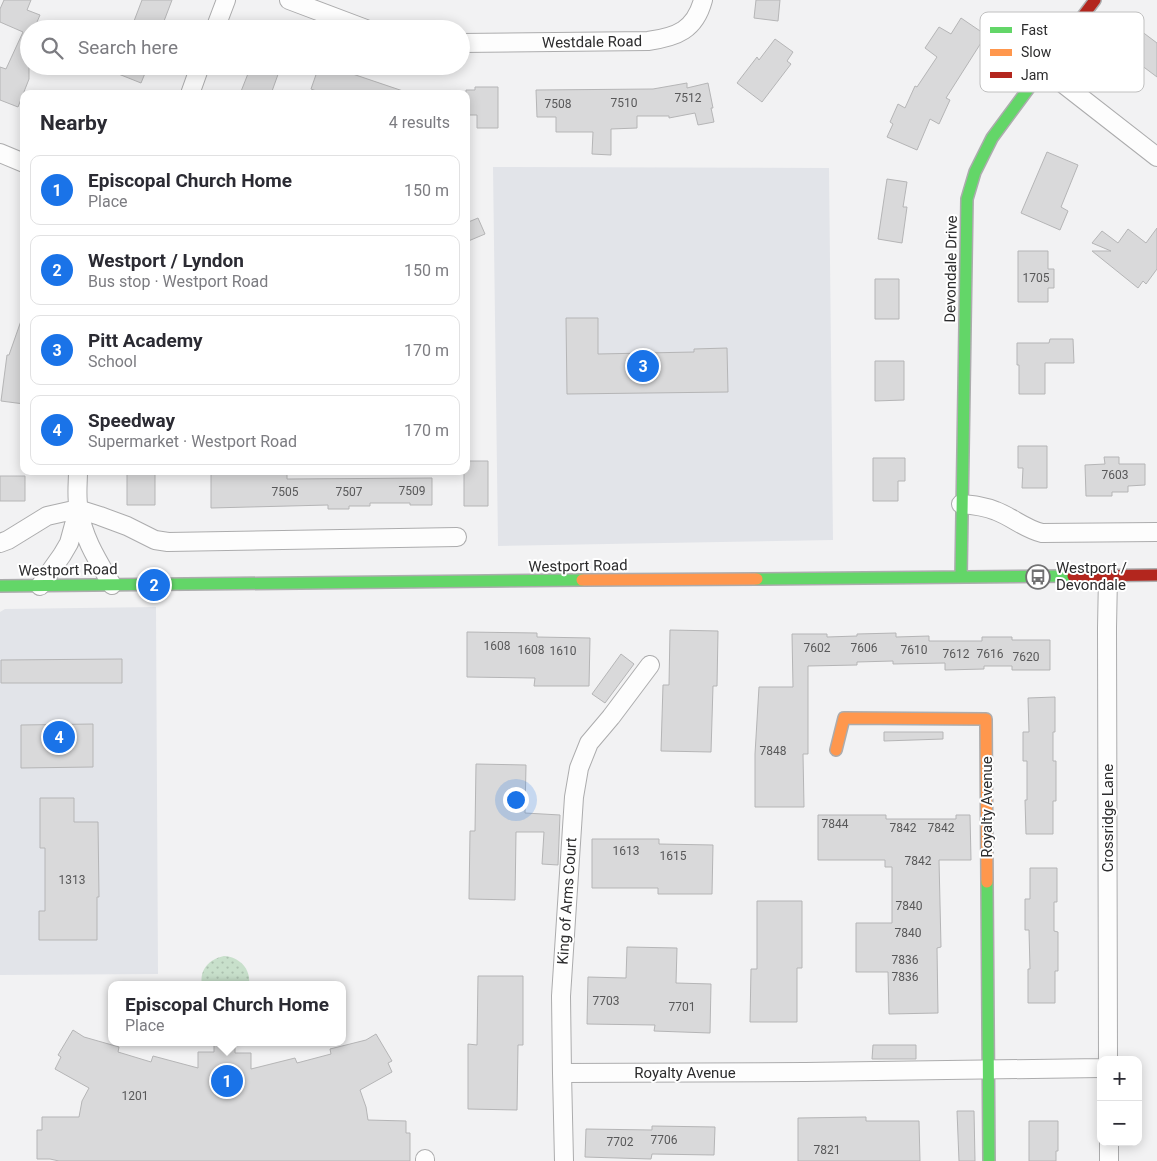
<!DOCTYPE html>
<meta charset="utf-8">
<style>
body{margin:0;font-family:Roboto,sans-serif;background:#f2f2f3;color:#2b2b33}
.controls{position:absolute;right:15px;bottom:15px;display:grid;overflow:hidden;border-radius:10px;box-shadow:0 2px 12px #0003}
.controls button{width:45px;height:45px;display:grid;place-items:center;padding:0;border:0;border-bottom:1px solid #e1e1e2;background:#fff;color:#2b2b33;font:25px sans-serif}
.you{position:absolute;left:515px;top:799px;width:18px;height:18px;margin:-12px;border:4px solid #fff;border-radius:50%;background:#1a73e8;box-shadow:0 0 0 8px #1a73e833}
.badge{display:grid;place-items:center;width:32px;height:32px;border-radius:50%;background:#1a73e8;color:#fff;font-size:16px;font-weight:700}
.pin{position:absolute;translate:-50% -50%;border:2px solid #fff;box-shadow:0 1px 5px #0006}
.popup{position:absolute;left:108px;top:981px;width:238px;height:65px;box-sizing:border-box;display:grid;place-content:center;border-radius:10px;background:#fff;filter:drop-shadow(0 1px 4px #0005);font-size:16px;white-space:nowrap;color:#7c7c81}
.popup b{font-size:19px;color:#2b2b33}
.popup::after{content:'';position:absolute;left:50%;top:100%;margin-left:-10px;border:10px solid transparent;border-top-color:#fff}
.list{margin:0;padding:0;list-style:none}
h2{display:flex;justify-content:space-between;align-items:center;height:65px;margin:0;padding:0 20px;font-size:21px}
h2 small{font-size:16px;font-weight:400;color:#7c7c81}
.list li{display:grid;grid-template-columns:32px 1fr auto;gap:15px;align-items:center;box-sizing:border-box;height:70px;margin:0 10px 10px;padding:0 10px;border:1px solid #e1e1e2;border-radius:10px}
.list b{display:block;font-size:19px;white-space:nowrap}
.list p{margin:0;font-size:16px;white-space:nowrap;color:#7c7c81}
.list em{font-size:16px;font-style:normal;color:#7c7c81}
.icon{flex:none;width:28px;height:28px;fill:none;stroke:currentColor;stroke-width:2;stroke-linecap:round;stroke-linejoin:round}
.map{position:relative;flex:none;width:1157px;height:1161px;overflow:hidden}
.search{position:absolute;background:#fff;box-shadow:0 2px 12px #0003;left:20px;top:20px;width:450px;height:55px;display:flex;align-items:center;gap:12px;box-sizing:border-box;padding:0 18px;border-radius:28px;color:#7c7c81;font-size:19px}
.panel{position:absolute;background:#fff;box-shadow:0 2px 12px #0003;left:20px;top:90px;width:450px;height:385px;border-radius:10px}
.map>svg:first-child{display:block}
.built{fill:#e2e4e9}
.grass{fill:url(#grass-dots)}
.building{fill:#d9d9da;stroke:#b5b5b6}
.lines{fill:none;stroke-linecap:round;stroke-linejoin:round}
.street-casing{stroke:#acacad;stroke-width:20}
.fast-casing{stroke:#acacad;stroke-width:14}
.slow-casing{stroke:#acacad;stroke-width:14}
.jam-casing{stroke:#acacad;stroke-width:14}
.street{stroke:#fdfdfd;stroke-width:18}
.fast{stroke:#63d668;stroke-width:11}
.slow{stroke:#ff974d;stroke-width:11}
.jam{stroke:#b3261e;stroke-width:11}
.labels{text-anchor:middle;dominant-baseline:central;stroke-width:4;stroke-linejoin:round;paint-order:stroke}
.number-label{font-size:12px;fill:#585859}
.street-label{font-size:15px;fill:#2c2c2d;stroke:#fff}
.poi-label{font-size:15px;fill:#2c2c2d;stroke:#fff;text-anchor:start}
.key{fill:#fff;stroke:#c0c0c0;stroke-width:1}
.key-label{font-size:14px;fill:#2c2c2d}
</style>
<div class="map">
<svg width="1157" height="1161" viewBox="0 0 1157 1161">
<defs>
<pattern id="grass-dots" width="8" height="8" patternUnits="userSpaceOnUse" patternTransform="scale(1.25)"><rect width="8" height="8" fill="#c8e0cb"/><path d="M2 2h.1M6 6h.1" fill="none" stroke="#acc0af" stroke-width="1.8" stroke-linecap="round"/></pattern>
</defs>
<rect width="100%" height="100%" fill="#f2f2f3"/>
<path class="built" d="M493,167L829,168L833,540L498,546Z
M156,607L158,974L0,975V612L5,609Z"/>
<path class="grass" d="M224,956C239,957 251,968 249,985H202C199,970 209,959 224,956Z"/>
<path class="building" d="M4,0H31L27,10L40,15L34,29H29V79L18,107L0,100V67L6,69L23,32L0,22V9Z
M142,0H172L161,29H131Z
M756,0H780L778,21L754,18Z
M961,18L986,35L946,98L950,100L939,124L930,119L917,150L887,137L893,124L890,122L898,104L905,108L915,86L917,87L937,57L925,48L939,27L951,34Z
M1141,31L1157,43V77L1137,62L1133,67L1121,57Z
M775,39L793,52L787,61L791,64L762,102L737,83L757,57L759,60Z
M101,66H148L141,83L101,67Z
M251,66H281L271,94H240Z
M319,66H329L403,91V94H324L311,89Z
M687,83V88L708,83L713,108H711L714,122L698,125L695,113L669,118V116H637V128L611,129V155L592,154L593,132H556V117H537L536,90L653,89Z
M475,87H498V128H477V115H466V90H475Z
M1047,152L1078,165L1061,207L1068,211L1060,230L1021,213Z
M887,179L907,182L903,207H907L902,243L878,239Z
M478,218L485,234L466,242V223Z
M1157,228V269L1146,284L1143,281L1138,288L1092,251H1111L1092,243L1102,231L1118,243L1128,229L1146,243Z
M1018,251H1048V269H1054V288H1048V302H1018Z
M875,279H899V319H875Z
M22,318H24V404L1,401L7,355H9Z
M566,318H598V354L694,352V349L727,348L728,392L567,394Z
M1050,339H1073L1074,363H1045V394H1019V365H1017V343H1049Z
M875,361H904V400L875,401Z
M1018,446H1047V488H1022L1023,468H1018Z
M1104,457H1119V464H1145V485L1128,486V492H1112V496H1086L1085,465L1105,464Z
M873,458H905V481H898V501H873Z
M466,461H488V506H464V471H466Z
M130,471H152V473H155V505H127V473H130Z
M211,471H287V479L432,478V505H410V503H370V506H349V509H328V505L211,508Z
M0,476H25V501H0Z
M670,630L718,631L717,686H713L711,752L661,751L663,685H669Z
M467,632L537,633V637L590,638L589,686H534L535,678L467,677Z
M896,633V637L929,636V641H982V637H1012V640H1050V670H1012V666H984V669L945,670V663L893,664V661L857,662V665L808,666V754H803L804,807H755V754L759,687H793L792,634H827V637L857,636V634Z
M621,654L634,664L605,703L592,694Z
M122,659V683H1V660Z
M1055,697V732H1053V761H1056V801H1053V834H1026L1025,800H1027V761H1023V732H1029L1028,698Z
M93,724V767L21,768V725Z
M884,732H943V739L884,741Z
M476,764L526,765L525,813L560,815L558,865L542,864L544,832H516L515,900L469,899L470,831H475Z
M40,798H74V822H98L99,897H97V940H39V911H45V848H40Z
M818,815H886V819H956V815H970L971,860H939L941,947L937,948L938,1013L889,1014L888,972H856V923H892V867H885V860H818Z
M592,839H659V844L713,845L712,894H658V888H592Z
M1030,868H1057V902H1054V931L1058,932V971H1055V1003H1028V969H1030L1029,930H1025V899H1030Z
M757,901H802V968H797V1022H750L751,969H757Z
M627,947L677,948L676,983L711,984L710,1033L654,1031L655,1025L587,1024L588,977L626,978Z
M478,976H523V1045H518L517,1110L468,1109V1044L477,1045Z
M73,1030L84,1037L119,1047L118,1052L151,1062L153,1056L198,1068V1052H214V1042H235V1053H251V1069L295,1058L297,1063L331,1054L330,1049L366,1040L376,1034L392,1061L388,1063L392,1072L360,1090L366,1107L368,1120L406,1121V1133H410V1161H59L50,1159H37V1130H42V1117H79L82,1101L89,1088L55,1069L61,1057L58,1055Z
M873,1045H916V1059H872Z
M957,1111H974L975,1161H959Z
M866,1117V1121H919L920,1161H798V1118Z
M1029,1121H1058V1151H1056V1161H1029Z
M652,1126L715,1127L714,1155L652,1154L651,1159L585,1157L586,1129L652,1130Z"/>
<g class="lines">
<g class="street-casing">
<path id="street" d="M289,0L366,29
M215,29L226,0
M461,43L648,41C677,37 695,30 703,0
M1043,68L1157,157
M190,94L200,66
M0,153L24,163
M78,471C78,484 76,498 79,510C83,538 98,561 112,585
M961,504C974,505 984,506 996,511C1012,517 1025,529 1042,533L1157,532
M0,543L8,540L47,516L78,509L100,516L127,526L155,540L168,542L457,537
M40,586L62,555L69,543L78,510
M1108,1060L1107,628L1108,576
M562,1073L805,1072L1101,1068
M1109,1142V1161
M425,1161V1159
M564,1161L562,1073L561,996L574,797L579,768L589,743L611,717L650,665"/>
</g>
<g class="fast-casing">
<path id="fast" d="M961,577L967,199L975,172L992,138L1037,77
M757,579L1073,576
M0,586L582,580
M987,882L989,1161"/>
</g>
<g class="slow-casing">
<path id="slow" d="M582,580L757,579
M836,750L844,718L986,719L987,882"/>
</g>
<g class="jam-casing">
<path id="jam" d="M1037,77L1095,0
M1073,576L1157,575"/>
</g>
<use href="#street" class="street"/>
<use href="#fast" class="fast"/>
<use href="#slow" class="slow"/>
<use href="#jam" class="jam"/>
</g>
<defs>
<g id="bus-ring" transform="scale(1.25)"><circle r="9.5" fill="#fff" stroke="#717172" stroke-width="1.5"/><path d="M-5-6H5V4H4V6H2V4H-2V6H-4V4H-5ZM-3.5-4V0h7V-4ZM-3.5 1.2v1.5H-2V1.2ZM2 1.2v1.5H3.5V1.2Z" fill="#717172"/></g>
</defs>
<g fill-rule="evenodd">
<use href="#bus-ring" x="1038" y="577"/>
</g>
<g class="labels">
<g class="number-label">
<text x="688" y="98">7512</text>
<text x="624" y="103">7510</text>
<text x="558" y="104">7508</text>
<text x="1036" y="278">1705</text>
<text x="1115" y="475">7603</text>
<text x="412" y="491">7509</text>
<text x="285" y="492">7505</text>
<text x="349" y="492">7507</text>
<text x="497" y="646">1608</text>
<text x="817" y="648">7602</text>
<text x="864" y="648">7606</text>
<text x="531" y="650">1608</text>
<text x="914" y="650">7610</text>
<text x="563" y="651">1610</text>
<text x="956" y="654">7612</text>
<text x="990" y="654">7616</text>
<text x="1026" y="657">7620</text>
<text x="773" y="751">7848</text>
<text x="835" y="824">7844</text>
<text x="903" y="828">7842</text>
<text x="941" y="828">7842</text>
<text x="626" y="851">1613</text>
<text x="673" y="856">1615</text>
<text x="918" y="861">7842</text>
<text x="72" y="880">1313</text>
<text x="909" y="906">7840</text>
<text x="908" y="933">7840</text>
<text x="905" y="960">7836</text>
<text x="905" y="977">7836</text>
<text x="606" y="1001">7703</text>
<text x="682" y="1007">7701</text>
<text x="135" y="1096">1201</text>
<text x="664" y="1140">7706</text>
<text x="620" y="1142">7702</text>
<text x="827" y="1150">7821</text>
</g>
<g class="street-label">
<text transform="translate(592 42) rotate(-1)">Westdale Road</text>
<text transform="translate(951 269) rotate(-89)">Devondale Drive</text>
<text transform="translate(578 566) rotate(-1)">Westport Road</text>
<text transform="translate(68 570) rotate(-1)">Westport Road</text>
<text transform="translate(987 807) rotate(-90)">Royalty Avenue</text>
<text transform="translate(1108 818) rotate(-90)">Crossridge Lane</text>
<text transform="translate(567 901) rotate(-86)">King of Arms Court</text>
<text x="685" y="1073">Royalty Avenue</text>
</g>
<g class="poi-label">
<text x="1056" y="568">Westport /<tspan x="1056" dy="17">Devondale</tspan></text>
</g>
</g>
<rect x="980" y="12" width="164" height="80" rx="8" class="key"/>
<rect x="990" y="27" width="22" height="6" fill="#63d668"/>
<rect x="990" y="49" width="22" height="7" fill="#ff974d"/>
<rect x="990" y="72" width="22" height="6" fill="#b3261e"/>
<g class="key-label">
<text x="1021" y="35">Fast</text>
<text x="1021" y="57">Slow</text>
<text x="1021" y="80">Jam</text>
</g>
</svg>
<div class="controls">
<button>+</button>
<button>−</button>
</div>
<div class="you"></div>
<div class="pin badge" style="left:227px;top:1081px">1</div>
<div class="popup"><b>Episcopal Church Home</b>Place</div>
<div class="pin badge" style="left:154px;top:585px">2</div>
<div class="pin badge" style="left:643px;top:366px">3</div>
<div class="pin badge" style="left:59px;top:737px">4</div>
<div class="search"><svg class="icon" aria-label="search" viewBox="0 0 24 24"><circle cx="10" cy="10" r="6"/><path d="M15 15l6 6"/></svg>Search here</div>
<section class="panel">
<h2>Nearby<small>4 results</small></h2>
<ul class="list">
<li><span class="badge">1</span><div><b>Episcopal Church Home</b><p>Place</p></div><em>150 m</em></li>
<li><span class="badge">2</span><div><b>Westport / Lyndon</b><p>Bus stop · Westport Road</p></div><em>150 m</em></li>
<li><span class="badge">3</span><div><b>Pitt Academy</b><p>School</p></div><em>170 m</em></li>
<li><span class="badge">4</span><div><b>Speedway</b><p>Supermarket · Westport Road</p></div><em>170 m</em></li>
</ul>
</section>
</div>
